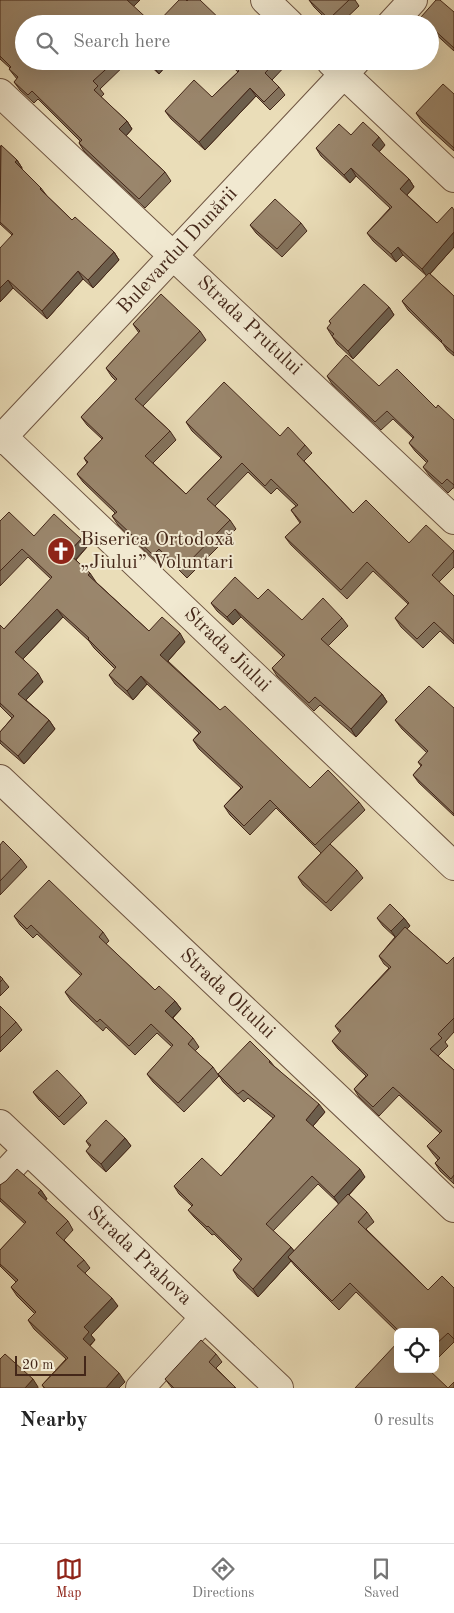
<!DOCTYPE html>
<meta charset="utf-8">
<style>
body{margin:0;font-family:"Old Standard TT",serif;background:#f6f6f6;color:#222}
.controls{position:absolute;right:15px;bottom:15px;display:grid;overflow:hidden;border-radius:8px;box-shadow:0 5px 20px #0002}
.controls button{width:45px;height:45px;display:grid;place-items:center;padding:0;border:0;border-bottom:1px solid #e0e0e0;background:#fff;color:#222;font:25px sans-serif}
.scale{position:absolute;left:15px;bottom:12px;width:71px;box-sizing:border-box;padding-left:5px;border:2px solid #442719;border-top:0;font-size:14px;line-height:18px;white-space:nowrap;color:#442719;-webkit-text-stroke:4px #f1e9d1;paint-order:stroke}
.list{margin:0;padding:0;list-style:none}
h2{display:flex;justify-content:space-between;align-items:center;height:65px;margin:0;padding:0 20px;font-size:21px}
h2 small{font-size:16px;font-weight:400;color:#767676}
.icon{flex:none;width:28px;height:28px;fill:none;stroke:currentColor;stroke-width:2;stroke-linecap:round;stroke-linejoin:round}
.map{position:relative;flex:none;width:454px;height:1388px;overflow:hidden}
.search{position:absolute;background:#fff;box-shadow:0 5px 20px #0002;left:15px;right:15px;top:15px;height:55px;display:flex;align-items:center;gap:12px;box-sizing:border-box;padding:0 18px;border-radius:28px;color:#767676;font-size:19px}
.sheet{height:155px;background:#fff}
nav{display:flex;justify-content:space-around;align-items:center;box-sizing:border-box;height:70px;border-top:1px solid #e0e0e0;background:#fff;font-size:14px;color:#767676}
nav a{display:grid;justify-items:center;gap:2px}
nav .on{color:#8f2418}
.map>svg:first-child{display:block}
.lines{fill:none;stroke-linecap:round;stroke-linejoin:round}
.minor-casing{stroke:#6e5441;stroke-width:30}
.minor{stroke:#f1e9d1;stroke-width:28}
.wall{fill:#84735d;stroke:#442719;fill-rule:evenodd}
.shaded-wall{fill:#6c5e4c;stroke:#442719}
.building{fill:#9a866c;stroke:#442719}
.labels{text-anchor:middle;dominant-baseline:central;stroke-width:4;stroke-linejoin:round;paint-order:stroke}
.street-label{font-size:20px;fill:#442719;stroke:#f1e9d1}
.poi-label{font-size:20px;fill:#442719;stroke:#f1e9d1;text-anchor:start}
</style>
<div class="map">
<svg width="454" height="1388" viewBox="0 0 454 1388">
<rect width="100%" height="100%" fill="#eaddb8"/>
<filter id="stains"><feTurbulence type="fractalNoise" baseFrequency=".004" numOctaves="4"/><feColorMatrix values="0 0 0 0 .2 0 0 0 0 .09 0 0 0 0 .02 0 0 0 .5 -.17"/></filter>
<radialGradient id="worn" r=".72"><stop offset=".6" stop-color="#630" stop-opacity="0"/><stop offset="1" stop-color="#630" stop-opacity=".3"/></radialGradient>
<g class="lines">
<g class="minor-casing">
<path id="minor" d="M265,0L290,24
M391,24L413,0
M331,62L454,178
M0,93L454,520
M0,434L454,866
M0,440L356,61
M0,779L454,1208
M0,1124L279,1388
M0,1179L27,1150
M140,1388L204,1318"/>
</g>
<use href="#minor" class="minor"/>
</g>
<path class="wall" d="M0,0L24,61H129L100,89L104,94L101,97L127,121L132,129L126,136L165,172L171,181L145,208L84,151L79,143L80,141L38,99L34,103L20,90L14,82L17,79L9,69L10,68L0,59Z
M309,0H355L359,6L340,24H331L314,7Z
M454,12V51L430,29V24H426L421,17Z
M145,61H170L159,74Z
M226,61H290L272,80L279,87L285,95L270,110L256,96L205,150L171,119L165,111L212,97L238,72Z
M454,94V151L422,122L416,113Z
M351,135L385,145L379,152L409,179L414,187L407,195L437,223L454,210V247L430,274L454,296V356L447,350L443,344L408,310L402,301L427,276L403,255L396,262L373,241L367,233L390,208L356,176L350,183L321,156L316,148Z
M0,146L17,160L22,168V169L41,188L47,196L72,220L114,252L119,260L93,288L83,279L47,319L13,288L0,302L12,235L0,224Z
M301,223L307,231L282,257L256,233L250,225Z
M389,307L394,315L353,359L337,344L327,328L331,324L329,321Z
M133,324L200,331L206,340L143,406L170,431L176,440L153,463L186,494L221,458L192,431L186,422L280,436L305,445L312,453L304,461L353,513L409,543L454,551V567L439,582L454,596V644L440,631L423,648L401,627L395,618L408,604L373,571L347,599L291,545L285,537L300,523L291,510L296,506L277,488L271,494L248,472L215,506L230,520L236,529L187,578L166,557L159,564L118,525L112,516L115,513L83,482L77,474L87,463L84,458L102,439L87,425L81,417L116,381L112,377L106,368L139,333Z
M327,376L379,386L436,408L454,420V488H453L448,493L429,475L423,467L427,463L415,451L409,443L413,438L393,419L381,430L332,384Z
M0,521L34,536L81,539L87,547L76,560L96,582L149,631L185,642L168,661L220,710L310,788L359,802L365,810L330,844L357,870L363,878L331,911L303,885L298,877L321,853L276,808L250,835L230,815L224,806L241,788L199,749L193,740L199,733L147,684L133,700L115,684L109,675L115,669L94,648L89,641L63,617L23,659L43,682L26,700L49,720L55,729L24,764L2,745L0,743V732L12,718L0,706V625L4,629L51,579L28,557L0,586Z
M258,599L302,620L342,618L348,626L328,646L382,694L387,702L356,737L320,705L314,711L277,676L272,668L283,657L241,617L233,625L217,611L211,603Z
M454,708V816L419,783L413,775L421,766L418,762L427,753L402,729L395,720Z
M0,845L21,859L27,867L0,895Z
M14,916L103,932L109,941L106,944L155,990L175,1001L181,1009L173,1018L193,1038L199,1047L195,1051L213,1067L219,1076L184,1112L153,1082L147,1074L172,1047L157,1033L135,1055L106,1027L103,1031L71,1001L65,992L81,976L37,934L33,938L20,925Z
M377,918H404L410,926L407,929L447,964L454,957V1032L445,1042L448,1046L438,1056L454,1070V1184L440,1171L435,1163L438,1160L433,1154L427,1146L440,1133L399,1095L379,1116L359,1097L354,1089L366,1076L338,1049L332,1041L340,1033L335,1026L389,968L384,964L379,956L395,937L383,926Z
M0,976L9,987L0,996Z
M0,1006L16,1022L22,1030L0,1052Z
M270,1061L274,1066L325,1112L313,1126L365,1177L349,1195L367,1212L374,1222L366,1229L428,1290L454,1288V1342L435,1361V1332H398V1333L356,1292L339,1310L295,1266L291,1261L258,1297L238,1278L233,1270L241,1261L214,1234L212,1235L194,1217L188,1210L192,1206L179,1194L174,1186L221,1176L273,1118L248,1098L244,1102L223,1082L218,1074ZM318,1184L339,1204L294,1251L291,1247L273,1231Z
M33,1092L81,1095L87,1103L64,1125L39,1100Z
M125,1138L131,1146L106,1172L92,1159L86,1151L90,1147L86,1141Z
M0,1185L41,1190L47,1199L45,1200L68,1221L73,1230L64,1240L84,1260L90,1268L85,1273L118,1306L91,1335L95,1340L90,1346L125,1382L119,1388H44L42,1385L66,1359L34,1329L28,1320L35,1314L17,1296L11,1287L16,1282L0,1266V1250L25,1224L0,1201Z
M216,1354L222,1362L216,1368L236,1388H172L165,1379Z"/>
<path class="shaded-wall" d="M127,0H140L132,8Z
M157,61H170L159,74L153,66Z
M250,88L256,96L205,150L199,142Z
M127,121L132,129L125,137L119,129Z
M379,137L385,145L378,153L372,145Z
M17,160L22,168L20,170L15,162Z
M351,168L356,176L350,183L344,175Z
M409,179L414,187L405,197L400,189Z
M454,232V247L427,277L422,269Z
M398,247L403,255L396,262L391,254Z
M114,252L119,260L93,288L88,280Z
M78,271L83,279L47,319L42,311Z
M8,280L13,288L0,302V288Z
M389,307L394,315L353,359L348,351Z
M81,539L87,547L74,561L68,553Z
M90,573L96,582L94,584L88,575Z
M57,609L63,617L21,661L15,652Z
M235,609L241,617L233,625L227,617Z
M180,633L185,642L166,663L160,655Z
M38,673L43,682L24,702L18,694Z
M141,676L147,684L133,700L127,691Z
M382,694L387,702L356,737L351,729Z
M49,720L55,729L24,764L18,756Z
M404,918L410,926L397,939L391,931Z
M175,1001L181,1009L171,1019L165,1011Z
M319,1104L325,1112L312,1127L306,1120Z
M125,1138L131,1146L106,1172L101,1164Z
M360,1169L365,1177L339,1205L334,1197Z
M41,1190L47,1199L44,1201L38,1193Z
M291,1247L297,1255L288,1257L291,1261L258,1297L253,1289Z
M112,1298L118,1306L91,1335L95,1340L88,1347L83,1339L84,1327Z
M119,1373L125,1382L119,1388H106Z
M33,1379L38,1387V1388H25Z"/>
<path class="building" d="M0,0H127L153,24H24V61H115L93,81L98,86L94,90L127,121L119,129L165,172L139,199L79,143L82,140L32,91L28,95L14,82L18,77L9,69L11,67L0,56Z
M179,0H186L187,1L188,0H200L225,24H156Z
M309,0H349L329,19Z
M436,0H440L454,12V48L430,26V24H428L421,17Z
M148,61H157L153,66Z
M229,61H276L265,73L279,87L264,102L250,88L199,142L165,111L194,80L212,97L239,71Z
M443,84L454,94V148L416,113Z
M363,122L379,137L372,145L409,179L400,189L437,223L452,207L454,210V232L422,269L398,247L391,254L367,233L392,207L351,168L344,175L316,148L339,124L351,135Z
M1,145L17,160L15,162L41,188L40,189L72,220L75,217L114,252L88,280L78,271L42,311L8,280L0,288V248L13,234L0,222Z
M275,199L301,223L277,249L250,225Z
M429,273L454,296V353L441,342L442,341L402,301Z
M364,284L389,307L348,351L332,336L334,334L327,328L331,323L329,321Z
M161,294L200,331L135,399L170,431L145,456L186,494L222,457L186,422L224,382L280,436L288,427L305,445L297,454L353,513L366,500L409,543L426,525L454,551L432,575L454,596V641L434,622L417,639L395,618L409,603L367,562L341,590L285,537L301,522L291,510L298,505L271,479L265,486L242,463L207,499L230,520L181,570L159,549L153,555L112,516L117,512L77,474L88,462L84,458L103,438L81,417L117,379L106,368L140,331L133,324Z
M346,355L379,386L397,369L436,408L438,405L454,420V485L447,479L442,484L423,467L428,461L409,443L414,437L387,411L375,422L327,376Z
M9,512L34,536L54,514L81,539L68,553L90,573L88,575L149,631L162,617L180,633L160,655L220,710L225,706L310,788L328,770L359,802L315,845L270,800L244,826L224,806L243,787L193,740L201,732L141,676L127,691L109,675L116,667L88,639L89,638L57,609L15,652L38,673L18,694L49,720L18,756L0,740V732L14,716L0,703V625L4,629L52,577L22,549L0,571V521Z
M235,577L258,599L268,589L302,620L323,598L342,618L321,639L382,694L351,729L315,697L309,703L272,668L285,655L235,609L227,617L211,603Z
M429,686L454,708V814L413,775L422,765L418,762L428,751L395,720Z
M3,841L21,859L0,881V845Z
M330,844L357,870L326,903L298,877Z
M49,880L103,932L99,937L155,990L159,986L175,1001L165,1011L193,1038L188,1044L213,1067L178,1103L147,1074L173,1045L151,1024L129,1046L100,1019L97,1022L65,992L82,974L31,925L27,929L14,916Z
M390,904L404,918L391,931L377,918Z
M405,927L447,964L454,957V1018L438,1034L442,1038L430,1049L454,1070V1175L451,1179L435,1163L440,1158L427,1146L442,1131L393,1087L373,1107L354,1089L368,1075L332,1041L341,1031L335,1026L391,967L379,956Z
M0,976L3,979L0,982Z
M0,1006L16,1022L0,1038Z
M250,1041L270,1061L269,1062L319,1104L306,1120L360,1169L334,1197L312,1176L266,1224L291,1247L253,1289L233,1270L242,1259L208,1226L207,1227L188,1210L193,1205L174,1186L202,1158L221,1176L275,1116L243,1090L238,1094L218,1074Z
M57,1070L81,1095L59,1117L33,1092Z
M106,1120L125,1138L101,1164L86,1151L91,1145L86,1141Z
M17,1169L41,1190L38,1193L68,1221L56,1233L84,1260L77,1266L112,1298L84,1327L89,1332L83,1339L119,1373L106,1388H45L42,1385L68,1358L28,1320L36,1312L11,1287L18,1280L0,1264V1250L26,1222L0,1198V1185L6,1181Z
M348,1194L367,1212L358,1222L428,1290L442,1276L454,1288V1339L448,1333L435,1345V1332H400L350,1283L332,1301L288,1257Z
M201,1340L216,1354L209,1362L235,1387L234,1388H174L165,1379Z
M398,1342V1369H428L448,1388L454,1382V1388H355Z
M5,1354L33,1379L25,1388H0V1359Z"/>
<defs>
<g id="church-disc" transform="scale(1.4375)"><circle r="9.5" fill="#8f2418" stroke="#f1e9d1"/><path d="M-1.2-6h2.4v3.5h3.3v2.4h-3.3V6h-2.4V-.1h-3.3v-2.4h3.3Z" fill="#fff"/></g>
</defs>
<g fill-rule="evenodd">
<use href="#church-disc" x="61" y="551"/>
</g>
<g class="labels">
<g class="street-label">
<text transform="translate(178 251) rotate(-47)">Bulevardul Dunării</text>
<text transform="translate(249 326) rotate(43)">Strada Prutului</text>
<text transform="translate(227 650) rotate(44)">Strada Jiului</text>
<text transform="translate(227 994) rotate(43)">Strada Oltului</text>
<text transform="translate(139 1256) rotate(43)">Strada Prahova</text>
</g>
<g class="poi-label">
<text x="80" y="540">Biserica Ortodoxă<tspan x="80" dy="23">„Jiului” Voluntari</tspan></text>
</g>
</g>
<rect width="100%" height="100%" filter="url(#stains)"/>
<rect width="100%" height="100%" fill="url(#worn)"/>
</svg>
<div class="controls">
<button><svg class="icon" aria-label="locate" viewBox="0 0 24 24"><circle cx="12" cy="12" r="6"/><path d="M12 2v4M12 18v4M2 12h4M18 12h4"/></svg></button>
</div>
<div class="scale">20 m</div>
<div class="search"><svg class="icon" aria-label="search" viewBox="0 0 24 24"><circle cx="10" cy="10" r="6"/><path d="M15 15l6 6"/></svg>Search here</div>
</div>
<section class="sheet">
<h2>Nearby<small>0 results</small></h2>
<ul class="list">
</ul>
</section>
<nav>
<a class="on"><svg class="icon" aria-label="map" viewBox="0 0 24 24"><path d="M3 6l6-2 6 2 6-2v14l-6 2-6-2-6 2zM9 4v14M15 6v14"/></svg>Map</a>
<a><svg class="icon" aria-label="directions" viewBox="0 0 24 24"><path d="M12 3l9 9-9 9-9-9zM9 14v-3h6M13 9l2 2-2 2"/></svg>Directions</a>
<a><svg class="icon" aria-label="saved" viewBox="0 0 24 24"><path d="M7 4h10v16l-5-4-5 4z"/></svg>Saved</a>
</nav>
